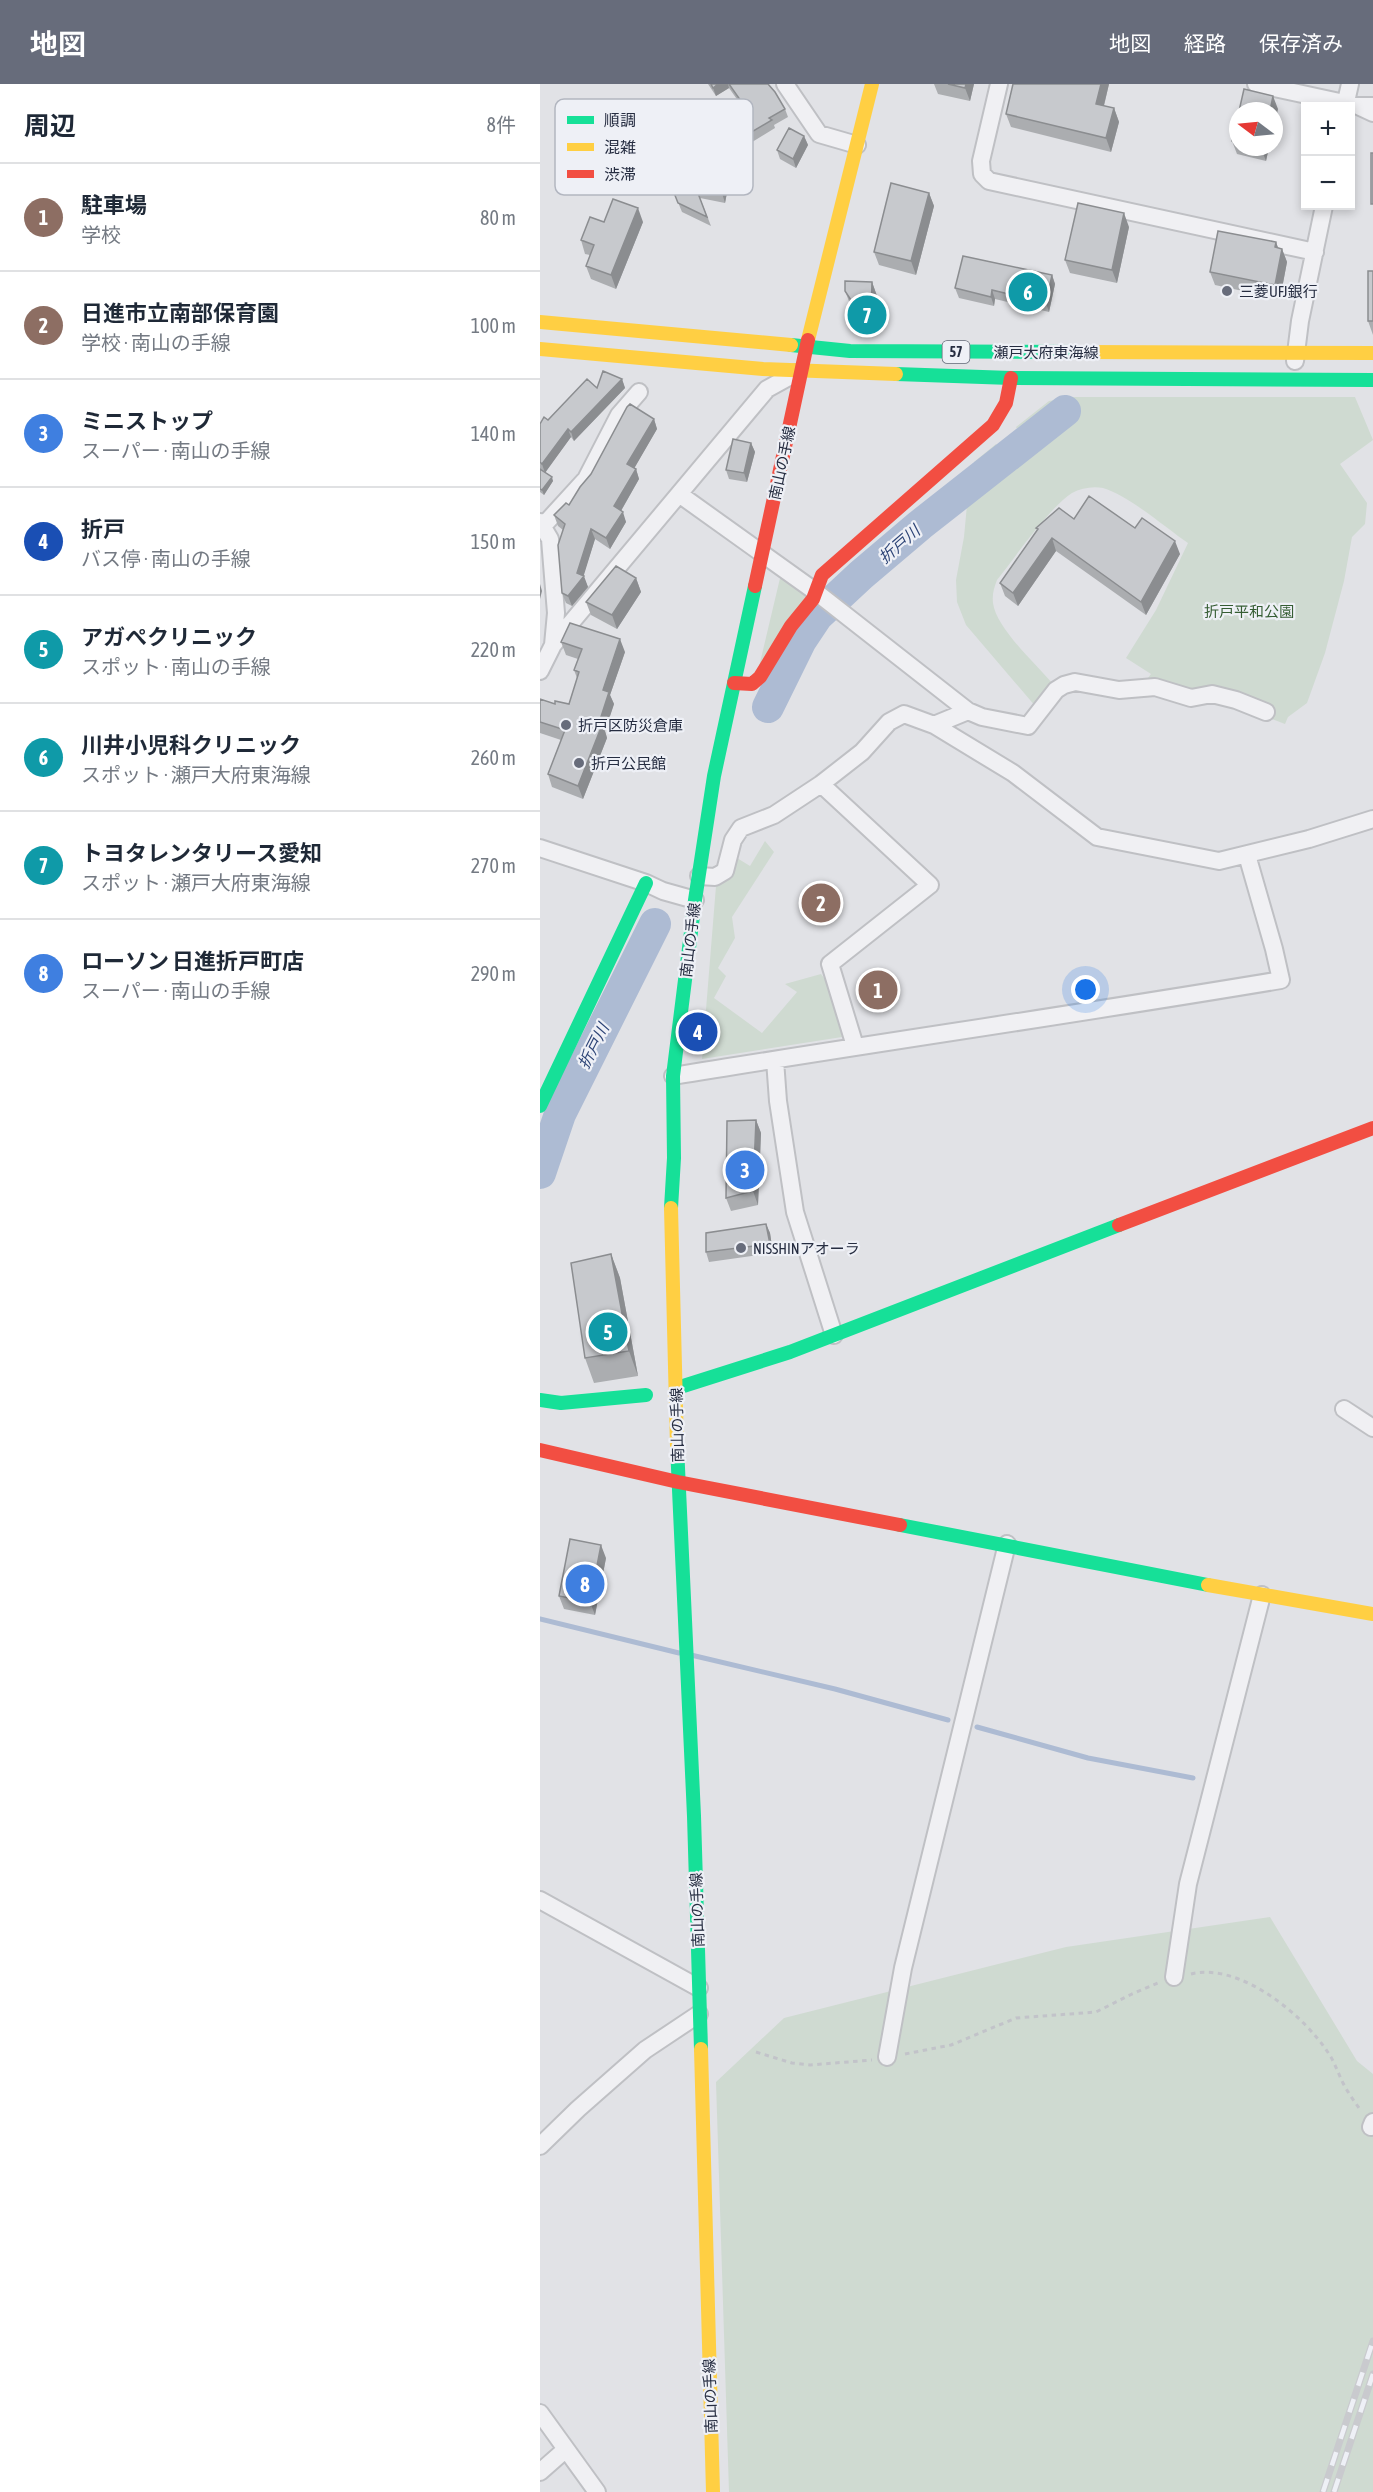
<!DOCTYPE html>
<html lang="ja">
<meta charset="utf-8">
<style>
body{margin:0;font-family:"Asap Condensed","Noto Sans JP",sans-serif;background:#f6f6f7;color:#1f2937}
.controls{position:absolute;right:18px;top:18px;display:grid;overflow:hidden;border-radius:0px;box-shadow:0 3px 9px #0003}
.controls button{width:54px;height:54px;display:grid;place-items:center;padding:0;border:0;border-bottom:2px solid #e0e1e3;background:#fff;color:#1f2937;font:30px sans-serif}
.compass{position:absolute;left:689px;top:18px;width:54px;height:54px;border-radius:50%;background:#fff;box-shadow:0 3px 9px #0003;rotate:286deg}
.you{position:absolute;left:546px;top:906px;width:21px;height:21px;margin:-15px;border:4px solid #fff;border-radius:50%;background:#1a73e8;box-shadow:0 0 0 9px #1a73e833}
.badge{display:grid;place-items:center;width:39px;height:39px;border-radius:50%;background:#676c7b;color:#fff;font-size:20px;font-weight:700}
.pin{position:absolute;translate:-50% -50%;border:3px solid #fff;box-shadow:0 2px 6px #0006}
.list{margin:0;padding:0;list-style:none}
h2{display:flex;justify-content:space-between;align-items:center;height:78px;margin:0;padding:0 24px;font-size:26px}
h2 small{font-size:20px;font-weight:400;color:#747a83}
.list li{display:grid;grid-template-columns:39px 1fr auto;gap:18px;align-items:center;box-sizing:border-box;height:108px;padding:0 24px;border-top:2px solid #e0e1e3}
.list b{display:block;font-size:22px;white-space:nowrap}
.list p{margin:0;font-size:20px;white-space:nowrap;color:#747a83}
.list em{font-size:20px;font-style:normal;color:#747a83}
.map{position:relative;flex:none;width:833px;height:2408px;overflow:hidden}
header{display:flex;align-items:center;gap:36px;box-sizing:border-box;height:84px;padding:0 30px;background:#676c7b;color:#fff}
header strong{font-size:28px}
nav{display:flex;gap:33px;margin-inline-start:auto;font-size:21px}
main{display:flex}
aside{flex:1;background:#fff}
.map>svg:first-child{display:block}
.green{fill:#cfdad1}
.lines{fill:none;stroke-linecap:round;stroke-linejoin:round}
.stream{stroke:#adbbd3;stroke-width:5}
.river{stroke:#adbbd3;stroke-width:32}
.street-casing{stroke:#bfc0c4;stroke-width:20}
.path{stroke:#c2c3c9;stroke-width:3;stroke-dasharray:4.5 4.5;stroke-linecap:butt}
.street{stroke:#f0f0f3;stroke-width:16}
.fast{stroke:#16e098;stroke-width:14}
.slow{stroke:#ffcf43;stroke-width:14}
.jam{stroke:#f24e42;stroke-width:14}
.rail-casing{stroke:#c9cace;stroke-width:7}
.rail{stroke:#eef0f6;stroke-width:4.5;stroke-dasharray:14;stroke-linecap:butt}
.wall{fill:#abadb0}
.shaded-wall{fill:#8b8d90}
.building{fill:#c7c9cd;stroke:#8b8d90;stroke-width:1.5}
.poi-dot{fill:#676c7b;stroke:#eef0f6;stroke-width:2}
.labels{text-anchor:middle;dominant-baseline:central;stroke-width:4.5;stroke-linejoin:round;paint-order:stroke}
.shield{fill:#eef0f6;stroke:#626877;stroke-width:1.5}
.shield-label{font-size:14px;font-weight:bold;fill:#262d41}
.poi-label{font-size:15px;fill:#262d41;stroke:#eef0f6;text-anchor:start}
.street-label{font-size:15px;fill:#262d41;stroke:#eef0f6}
.park-label{font-size:15px;fill:#355d33;stroke:#eef0f6}
.water-label{font-size:16px;font-style:italic;fill:#2e4577;stroke:#eef0f6}
.key{fill:#eef0f6;stroke:#b2b6c0;stroke-width:1.5}
.key-label{font-size:16px;fill:#262d41}
</style>
<header>
<strong>地図</strong>
<nav><a>地図</a><a>経路</a><a>保存済み</a></nav>
</header>
<main>
<aside>
<h2>周辺<small>8件</small></h2>
<ul class="list">
<li><span class="badge" style="background:#8d6e63">1</span><div><b>駐車場</b><p>学校</p></div><em>80 m</em></li>
<li><span class="badge" style="background:#8d6e63">2</span><div><b>日進市立南部保育園</b><p>学校 · 南山の手線</p></div><em>100 m</em></li>
<li><span class="badge" style="background:#3f7fe0">3</span><div><b>ミニストップ</b><p>スーパー · 南山の手線</p></div><em>140 m</em></li>
<li><span class="badge" style="background:#1a4fb4">4</span><div><b>折戸</b><p>バス停 · 南山の手線</p></div><em>150 m</em></li>
<li><span class="badge" style="background:#0f9aa8">5</span><div><b>アガぺクリニック</b><p>スポット · 南山の手線</p></div><em>220 m</em></li>
<li><span class="badge" style="background:#0f9aa8">6</span><div><b>川井小児科クリニック</b><p>スポット · 瀬戸大府東海線</p></div><em>260 m</em></li>
<li><span class="badge" style="background:#0f9aa8">7</span><div><b>トヨタレンタリース愛知</b><p>スポット · 瀬戸大府東海線</p></div><em>270 m</em></li>
<li><span class="badge" style="background:#3f7fe0">8</span><div><b>ローソン 日進折戸町店</b><p>スーパー · 南山の手線</p></div><em>290 m</em></li>
</ul>
</aside>
<div class="map">
<svg width="833" height="2408" viewBox="0 0 833 2408">
<rect width="100%" height="100%" fill="#e1e2e6"/>
<path class="green" d="M533,313H815L833,356L800,380L827,419L825,440L812,453L804,497L785,569L767,619L748,633L745,640L732,635L735,626L697,612L650,609L608,594L611,590L586,574L616,526L648,459C626,444 588,411 563,404C553,402 541,404 532,409C508,425 476,472 457,496C454,504 452,510 453,519C456,544 496,580 512,599L496,623L426,541L417,518L416,496L424,453L427,421L422,414L529,331L522,321L481,352L476,343L509,317Z
M456,360L462,367L440,386L434,378Z
M241,490L270,510L218,587Z
M225,757L234,768L192,833L195,854L178,884L186,892L174,914L222,949L257,908L245,900L281,890L291,903L302,953L162,975L176,802L193,766L197,774L210,782Z
M730,1833L817,1977L833,1990V2408H189L176,1998L244,1934L526,1863Z"/>
<g class="lines">
<path class="stream" d="M0,1535L139,1569
M151,1571L295,1605L408,1636
M437,1643L548,1674L653,1694"/>
<path class="river" d="M228,623L261,556L277,532L321,491L380,441L525,327
M0,1089L20,1030L115,840"/>
<g class="street-casing">
<path id="street" d="M245,0L279,50L317,61
M459,0L441,77L442,90L449,97L775,168
M716,0L818,22
M805,22L810,0
M833,22H818L833,29
M755,277L760,237L784,122
M139,410L276,508L428,627L442,633L488,642L516,606L524,601L535,598L579,606L615,603L651,614L672,610L696,616L726,628
M0,438L10,455L16,529L13,561
M0,443L3,442L46,395L79,331L99,308
M0,587L13,561L30,540L227,305L256,289
M394,641L428,627
M281,700L390,801L290,880L315,962
M0,764L106,799L123,807L155,816
M159,792L175,793L185,787L193,756L201,744L234,731L281,700L322,668L349,638L364,630L394,641L473,689L557,753L679,777L769,755L833,735
M235,976L238,1017L255,1128L294,1251
M133,992C335,959 538,930 741,896L734,865L707,771
M804,1325L833,1344
M0,1816L159,1904
M634,1893L648,1800L722,1511
M347,1973L363,1884L467,1460
M831,2043L833,2038
M0,2062L38,2025L105,1966L159,1930
M0,2329L57,2408
M0,2388L25,2366"/>
</g>
<path class="path" d="M651,1890C700,1878 764,1931 789,1970C795,1979 798,1989 803,1999C808,2009 815,2018 821,2027
M216,1968L252,1979L270,1981L332,1976
M365,1970L411,1961L476,1934L556,1928L592,1910L618,1899"/>
<use href="#street" class="street"/>
<path class="fast" d="M251,261L310,267L543,268
M356,290L471,294L833,296
M0,1022L106,799
M131,1124L134,1074L133,992L155,816L174,692L215,502
M137,1304L250,1268L579,1141
M0,1316L21,1319L106,1311
M137,1362L154,1732L161,1965
M360,1441L668,1501"/>
<path class="slow" d="M0,238L251,261
M268,256L332,0
M0,265L223,285L356,290
M543,268L833,269
M131,1124L137,1362
M668,1501L833,1530
M161,1965L173,2408"/>
<path class="jam" d="M215,502L268,256
M194,599L212,600L220,593L251,542L273,515L282,491L453,341L466,319L471,294
M579,1141L833,1044
M0,1366L138,1398L360,1441"/>
<g class="rail-casing">
<path id="rail" d="M783,2408L833,2257
M794,2408L833,2290"/>
</g>
<use href="#rail" class="rail"/>
</g>
<path class="wall" d="M168,0H228L245,25L248,33L234,41L235,44L191,71L181,53L178,45L206,28L189,4L176,12Z
M394,0H434L430,17L398,10Z
M473,0H569L564,22L574,24L579,38L571,68L471,43L466,30Z
M698,33V63H729L726,77L697,70L692,57Z
M264,52L268,61L256,84L240,75L237,66Z
M114,61L117,70L98,108L83,100L80,91Z
M188,78L191,88L185,119L160,114L171,142L142,128L127,91Z
M389,109L394,122L376,191L339,181L334,168Z
M64,138H103L76,205L51,195L46,182L50,171L45,170L41,156Z
M589,143L577,199L530,189L525,176Z
M736,158L738,164L742,165L747,178L740,215L675,201L670,188Z
M833,187V251L828,237Z
M512,191L515,200L509,228L455,215L454,222L419,214L415,204Z
M332,198L337,212L336,242L324,241L310,220L305,207Z
M82,295L85,304L34,357L31,353L5,388L13,397L4,411L0,408V340L8,336L57,304Z
M114,335L117,345L94,384L96,385L99,395L81,427L86,438L70,465L55,455L43,492L48,503L32,522L26,519L22,509L23,446L18,442L14,431L29,421Z
M211,359L215,368L207,398L189,395L186,386Z
M534,435L595,444L640,470L606,531L516,467L478,522L465,512L460,499L497,446L496,444Z
M96,494L101,508L77,545L51,531L46,518Z
M21,558L85,568L70,611L74,620L65,647L67,654L43,715L12,703L8,690L21,656L0,649V615L15,620H29L37,594L34,586L38,575L26,571Z
M216,1036L221,1049L218,1121L191,1127L186,1114Z
M226,1140L230,1149L233,1169L169,1178L166,1168Z
M71,1170L80,1194L98,1292L54,1299L45,1274Z
M66,1474L55,1531L24,1525L19,1512Z"/>
<path class="shaded-wall" d="M178,0H188L189,4L176,12L173,4Z
M426,0H434L430,17L425,4Z
M561,0H569L561,33L556,20Z
M733,12L738,25L734,44V27H730Z
M574,24L579,38L571,68L566,54Z
M264,52L268,61L256,84L253,75Z
M114,61L117,70L98,108L95,99Z
M721,63H729L726,77L721,64Z
M188,78L191,88L185,119L182,109Z
M389,109L394,122L376,191L371,177Z
M98,124L103,138L76,205L71,191Z
M584,129L589,143L577,199L572,186Z
M736,158L741,172L742,165L747,178L740,215L735,201V163Z
M512,191L515,200L509,228L506,219Z
M332,198L337,212L336,242L331,228Z
M452,206L455,215L454,222L451,213Z
M82,295L85,304L34,357L31,348Z
M114,335L117,345L91,390L87,380Z
M28,345L31,353L5,389L2,380Z
M211,359L215,368L207,398L204,389Z
M96,385L99,395L78,432L74,422Z
M12,393L13,397L4,411L2,406Z
M83,428L86,438L70,465L66,454Z
M51,445L55,455L43,494L44,492L48,503L32,522L28,512L37,489Z
M512,454L516,467L478,522L473,509Z
M635,457L640,470L606,531L601,518Z
M96,494L101,508L77,545L72,531Z
M0,500L2,507L0,515Z
M80,555L85,568L70,611L74,620L65,647L67,654L43,715L38,702L59,639L63,606Z
M216,1036L221,1049L218,1121L213,1107Z
M226,1140L230,1149L233,1169L230,1160Z
M71,1170L80,1194L98,1292L89,1267Z
M61,1461L66,1474L55,1531L50,1518Z"/>
<path class="building" d="M171,0H178L173,4Z
M189,0H228L235,8L245,25L229,34L232,36L188,62L178,45L208,27Z
M408,0H426L425,4Z
M473,0H561L556,20L574,24L566,54L466,30Z
M704,5L733,12L730,27H699Z
M698,33V58L692,57Z
M249,44L264,52L253,75L237,66Z
M831,69H833V120H831Z
M168,75L188,78L182,109L156,104L167,133L138,119L127,91Z
M351,99L389,109L371,177L334,168Z
M73,115L98,124L71,191L46,182L54,161L41,156L50,133L64,138Z
M538,119L584,129L572,186L525,176Z
M678,147L736,158L735,163L742,165L735,201L670,188Z
M423,172L512,191L506,219L452,206L451,213L415,204Z
M828,187H833V237H828Z
M305,197L332,198L331,228H319L305,207Z
M63,287L82,295L31,348L28,345L2,380L0,378V340L4,333L8,336L47,295L57,304Z
M90,320L114,335L87,380L96,385L74,422L83,428L66,454L51,445L37,489L44,492L28,512L22,509L18,461L25,440L14,431L26,419L29,421L40,403L51,390L87,323Z
M193,355L211,359L204,389L186,386Z
M0,385L12,393L2,406L0,405Z
M549,412L595,444L602,434L635,457L601,518L512,454L473,509L460,499L498,445L496,444L519,424L534,435Z
M76,482L96,494L72,531L46,518Z
M30,539L80,555L63,606L69,608L59,639L62,641L38,702L8,690L25,646L0,638V615L15,620V617L29,620L39,588L34,586L42,565L21,558Z
M216,1036L213,1107L186,1114L187,1037Z
M226,1140L230,1160L166,1168V1149Z
M71,1170L89,1267L45,1274L31,1179Z
M30,1455L61,1461L50,1518L19,1512Z"/>
<g class="poi-dot">
<circle cx="687" cy="207" r="6"/>
<circle cx="26" cy="641" r="6"/>
<circle cx="39" cy="679" r="6"/>
<circle cx="201" cy="1164" r="6"/>
</g>
<g class="labels">
<rect class="shield" x="402.5" y="257" width="27" height="22" rx="4.5"/>
<g class="shield-label">
<text x="416" y="268">57</text>
</g>
<g class="poi-label">
<text x="699" y="207">三菱UFJ銀行</text>
<text x="38" y="641">折戸区防災倉庫</text>
<text x="51" y="679">折戸公民館</text>
<text x="213" y="1164">NISSHINアオーラ</text>
</g>
<g class="street-label">
<text x="506" y="268">瀬戸大府東海線</text>
<text transform="translate(242 379) rotate(-78)">南山の手線</text>
<text transform="translate(150 856) rotate(-83)">南山の手線</text>
<text transform="translate(137 1341) rotate(-91)">南山の手線</text>
<text transform="translate(157 1826) rotate(-92)">南山の手線</text>
<text transform="translate(170 2312) rotate(-92)">南山の手線</text>
</g>
<g class="park-label">
<text x="709" y="527">折戸平和公園</text>
</g>
<g class="water-label">
<text transform="translate(359 460) rotate(-41)">折戸川</text>
<text transform="translate(53 962) rotate(-63)">折戸川</text>
</g>
</g>
<rect x="15" y="15" width="198" height="96" rx="9" class="key"/>
<rect x="27" y="32" width="27" height="8" fill="#16e098"/>
<rect x="27" y="59" width="27" height="8" fill="#ffcf43"/>
<rect x="27" y="86" width="27" height="8" fill="#f24e42"/>
<g class="key-label">
<text x="64" y="42">順調</text>
<text x="64" y="69">混雑</text>
<text x="64" y="96">渋滞</text>
</g>
</svg>
<div class="controls">
<button>+</button>
<button>−</button>
</div>
<svg class="compass" viewBox="-18 -18 36 36"><path d="M0-13l5 13h-10z" fill="#e53935"/><path d="M0 13l5-13h-10z" fill="#747a83"/></svg>
<div class="you"></div>
<div class="pin badge" style="left:338px;top:906px;background:#8d6e63">1</div>
<div class="pin badge" style="left:281px;top:819px;background:#8d6e63">2</div>
<div class="pin badge" style="left:205px;top:1086px;background:#3f7fe0">3</div>
<div class="pin badge" style="left:158px;top:948px;background:#1a4fb4">4</div>
<div class="pin badge" style="left:68px;top:1248px;background:#0f9aa8">5</div>
<div class="pin badge" style="left:488px;top:208px;background:#0f9aa8">6</div>
<div class="pin badge" style="left:327px;top:231px;background:#0f9aa8">7</div>
<div class="pin badge" style="left:45px;top:1500px;background:#3f7fe0">8</div>
</div>
</main>
